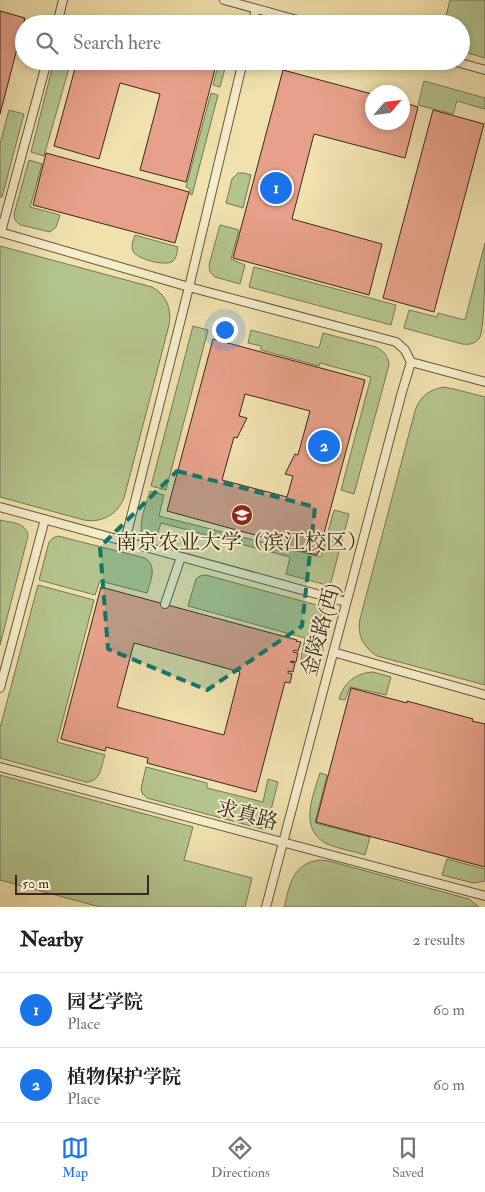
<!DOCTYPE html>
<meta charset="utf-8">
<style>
body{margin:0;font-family:"IM FELL Double Pica","Noto Serif SC",serif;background:#f2f2f2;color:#222}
.compass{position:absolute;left:365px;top:85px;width:45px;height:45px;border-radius:50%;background:#fff;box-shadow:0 2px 8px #0003;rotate:62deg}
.scale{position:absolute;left:15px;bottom:12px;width:134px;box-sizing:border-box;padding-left:5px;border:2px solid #3a281f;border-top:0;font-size:14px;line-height:18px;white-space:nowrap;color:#3a281f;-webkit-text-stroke:4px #f5ecca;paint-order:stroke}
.you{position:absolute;left:224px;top:329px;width:18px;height:18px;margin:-12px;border:4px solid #fff;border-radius:50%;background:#1a73e8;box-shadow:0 0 0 8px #1a73e833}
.badge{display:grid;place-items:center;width:32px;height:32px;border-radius:50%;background:#1a73e8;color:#fff;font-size:16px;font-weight:700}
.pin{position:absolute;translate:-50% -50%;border:2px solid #fff;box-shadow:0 1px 5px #0006}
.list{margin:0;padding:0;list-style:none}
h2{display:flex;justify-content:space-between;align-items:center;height:65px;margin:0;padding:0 20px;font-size:21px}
h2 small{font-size:16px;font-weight:400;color:#767676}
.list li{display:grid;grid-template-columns:32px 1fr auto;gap:15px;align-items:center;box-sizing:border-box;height:75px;padding:0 20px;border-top:1px solid #e0e0e0}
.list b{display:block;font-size:19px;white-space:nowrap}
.list p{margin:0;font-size:16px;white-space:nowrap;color:#767676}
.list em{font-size:16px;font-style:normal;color:#767676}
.icon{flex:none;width:28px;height:28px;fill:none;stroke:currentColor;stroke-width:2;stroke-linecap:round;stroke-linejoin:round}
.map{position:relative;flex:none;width:485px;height:907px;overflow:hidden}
.search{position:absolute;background:#fff;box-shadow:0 2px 8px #0003;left:15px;right:15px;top:15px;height:55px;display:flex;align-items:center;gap:12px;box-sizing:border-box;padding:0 18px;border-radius:28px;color:#767676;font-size:19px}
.sheet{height:215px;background:#fff}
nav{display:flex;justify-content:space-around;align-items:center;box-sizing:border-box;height:70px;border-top:1px solid #e0e0e0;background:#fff;font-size:14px;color:#767676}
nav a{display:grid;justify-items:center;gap:2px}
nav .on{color:#1a73e8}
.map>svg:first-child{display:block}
.green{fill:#b4c48e;stroke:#777656}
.building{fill:#e7a18a;stroke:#3a281f;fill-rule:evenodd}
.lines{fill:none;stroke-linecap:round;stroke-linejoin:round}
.service-casing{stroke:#685642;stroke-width:10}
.service{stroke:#f5ecca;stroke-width:8}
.marked{fill:#0f766e;fill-opacity:0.2;stroke:#0f766e;stroke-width:4;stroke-dasharray:10 6;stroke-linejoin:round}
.labels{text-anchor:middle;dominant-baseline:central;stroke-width:4;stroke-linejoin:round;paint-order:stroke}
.poi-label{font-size:21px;fill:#3a281f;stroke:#f5ecca}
.street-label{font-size:21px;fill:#3a281f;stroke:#f5ecca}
</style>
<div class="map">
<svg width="485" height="907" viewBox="0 0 485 907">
<rect width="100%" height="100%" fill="#f0e1ad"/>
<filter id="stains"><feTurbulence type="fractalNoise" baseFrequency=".004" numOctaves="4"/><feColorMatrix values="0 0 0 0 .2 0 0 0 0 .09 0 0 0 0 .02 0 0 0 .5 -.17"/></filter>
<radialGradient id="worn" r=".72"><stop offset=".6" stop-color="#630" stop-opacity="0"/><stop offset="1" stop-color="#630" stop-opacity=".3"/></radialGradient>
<path class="green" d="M450,0H485V58L461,51V24H444Z
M54,61H71L44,156L31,152Z
M219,61H227L220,87L213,85Z
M424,81L485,98V109L457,101L453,114L418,105Z
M211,93L218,95L192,195L190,194V189L186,187Z
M9,110L24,114L2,197H0V144Z
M29,160L42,164L30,207L60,215L56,227L50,232L21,225C17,223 14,220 14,214Z
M238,173H244L251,175L243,208L226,203L232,179Z
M220,225L239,230L231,259L245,265L240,284L215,277L210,272L209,265Z
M135,235L178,247C177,251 177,258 173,261C166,267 136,259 133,251C131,246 133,240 135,235Z
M485,243C485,262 485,324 480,337C476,344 469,345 462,344L404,328L409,310L437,317L438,313L465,320Z
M0,246L152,287C166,295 172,308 169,325L124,498C117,515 102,523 84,520L0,497Z
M254,267L396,305L391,325L249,287Z
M193,326L208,330L166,490L151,486Z
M251,330L319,348L323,333L376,347C384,351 388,356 389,365L354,494L341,490L371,377L320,363L319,366L261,350V346L248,343Z
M443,387L454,389L485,397V685L377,656C363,647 357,635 360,619L415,411C419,398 428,390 443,387Z
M150,491L164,495L159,516L321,557L334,510L349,514L330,586L286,574L290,557L161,523L156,539C153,538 147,538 144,535C136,529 147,501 150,491Z
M0,520C12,523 26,522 28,536L0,645Z
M58,536L145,558C158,566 150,582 147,593L100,581L95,595L39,580L49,542L53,538Z
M206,575L324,607L309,666L300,663L305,638L188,606L196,579L200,576Z
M38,585L94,600L57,742L105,755C101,766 101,782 86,782L0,758V728Z
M373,672L391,677L386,695L350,687L345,700L339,699C344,682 356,673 373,672Z
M146,767L207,783V788L263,802L268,779L278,782L266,830L147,798L142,793L141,789Z
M320,773L327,775L315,823L370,837L365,855C353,851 339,849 327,844C298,829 313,796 320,773Z
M0,775L193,827L184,860L252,878L245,907H100L0,880Z
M447,859L485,869V881L473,883L442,875Z
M319,860L329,861L469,899L479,907H284C290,885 292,864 319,860Z"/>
<path class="building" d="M0,11L25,18L0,114Z
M77,61H217L186,182L140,170L160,94L120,83L99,159L54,146Z
M283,70L372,94V122H402V102L418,107L405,158L314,134L292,219L382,244L369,295L233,258Z
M433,110L484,124L434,312L383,298Z
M46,153L189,192L175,243L33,205Z
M213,339L365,380L319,552H318L317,555L308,553L309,549H307L306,552L298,550L299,547L296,546L295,549L287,547L288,544L285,543V546L276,544L277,541L167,511ZM245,394L310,411L298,455L295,454L285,474L293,476L287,497L222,480L234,437L237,438L247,418L239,416Z
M101,587L297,640L296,641L301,642L298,651L294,650L293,652L298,653L296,662L291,661L290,662L295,663L293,672L288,671V673L292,674L290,683L285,682L256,792L147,763L148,758L106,747L105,751L61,739ZM134,643L240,672L224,735L117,707Z
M351,688L407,703V701L473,719L472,721L485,724V867L316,822Z"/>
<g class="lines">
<g class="service-casing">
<path id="service" d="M224,0L312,24
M57,24L63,0
M252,24L256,9
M453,61L485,70
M0,232L189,287L396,342L405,350L411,362
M1,232L47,61
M411,362L485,382
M0,507L346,602
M125,541L189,287L243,61
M165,604L181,557
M333,652L485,695
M0,688L45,519
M0,767L485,896
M266,907L402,392L411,362"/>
</g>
<use href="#service" class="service"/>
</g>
<path class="marked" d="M177,471L315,507L302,626L207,690L108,649L100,547Z"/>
<defs>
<g id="university-disc" transform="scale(1.125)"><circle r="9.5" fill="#8f2418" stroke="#f5ecca"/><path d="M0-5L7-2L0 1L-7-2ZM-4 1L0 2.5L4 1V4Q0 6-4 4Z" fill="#fff"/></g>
</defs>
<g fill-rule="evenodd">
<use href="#university-disc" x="242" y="515"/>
</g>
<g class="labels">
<g class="poi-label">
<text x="242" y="542">南京农业大学（滨江校区）</text>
</g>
<g class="street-label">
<text transform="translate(321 630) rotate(-75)">金陵路(西)</text>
<text transform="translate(247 815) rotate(15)">求真路</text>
</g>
</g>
<rect width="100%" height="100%" filter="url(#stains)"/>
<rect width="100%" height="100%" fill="url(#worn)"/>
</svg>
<svg class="compass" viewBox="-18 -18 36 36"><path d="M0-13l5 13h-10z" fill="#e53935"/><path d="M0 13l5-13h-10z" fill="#767676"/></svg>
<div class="scale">50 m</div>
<div class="you"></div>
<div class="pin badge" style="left:276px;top:188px">1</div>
<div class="pin badge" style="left:324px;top:446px">2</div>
<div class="search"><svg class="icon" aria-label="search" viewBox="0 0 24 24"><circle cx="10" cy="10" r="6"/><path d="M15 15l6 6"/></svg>Search here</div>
</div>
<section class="sheet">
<h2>Nearby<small>2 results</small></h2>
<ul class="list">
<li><span class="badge">1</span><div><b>园艺学院</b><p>Place</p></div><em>60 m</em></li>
<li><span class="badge">2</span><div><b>植物保护学院</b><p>Place</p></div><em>60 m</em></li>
</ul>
</section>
<nav>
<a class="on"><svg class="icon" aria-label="map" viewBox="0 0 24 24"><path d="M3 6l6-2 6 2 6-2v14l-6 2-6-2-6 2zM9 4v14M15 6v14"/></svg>Map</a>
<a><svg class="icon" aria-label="directions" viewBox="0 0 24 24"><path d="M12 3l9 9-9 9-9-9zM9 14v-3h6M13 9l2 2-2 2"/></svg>Directions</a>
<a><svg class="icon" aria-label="saved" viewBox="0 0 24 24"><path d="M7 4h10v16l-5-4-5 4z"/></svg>Saved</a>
</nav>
